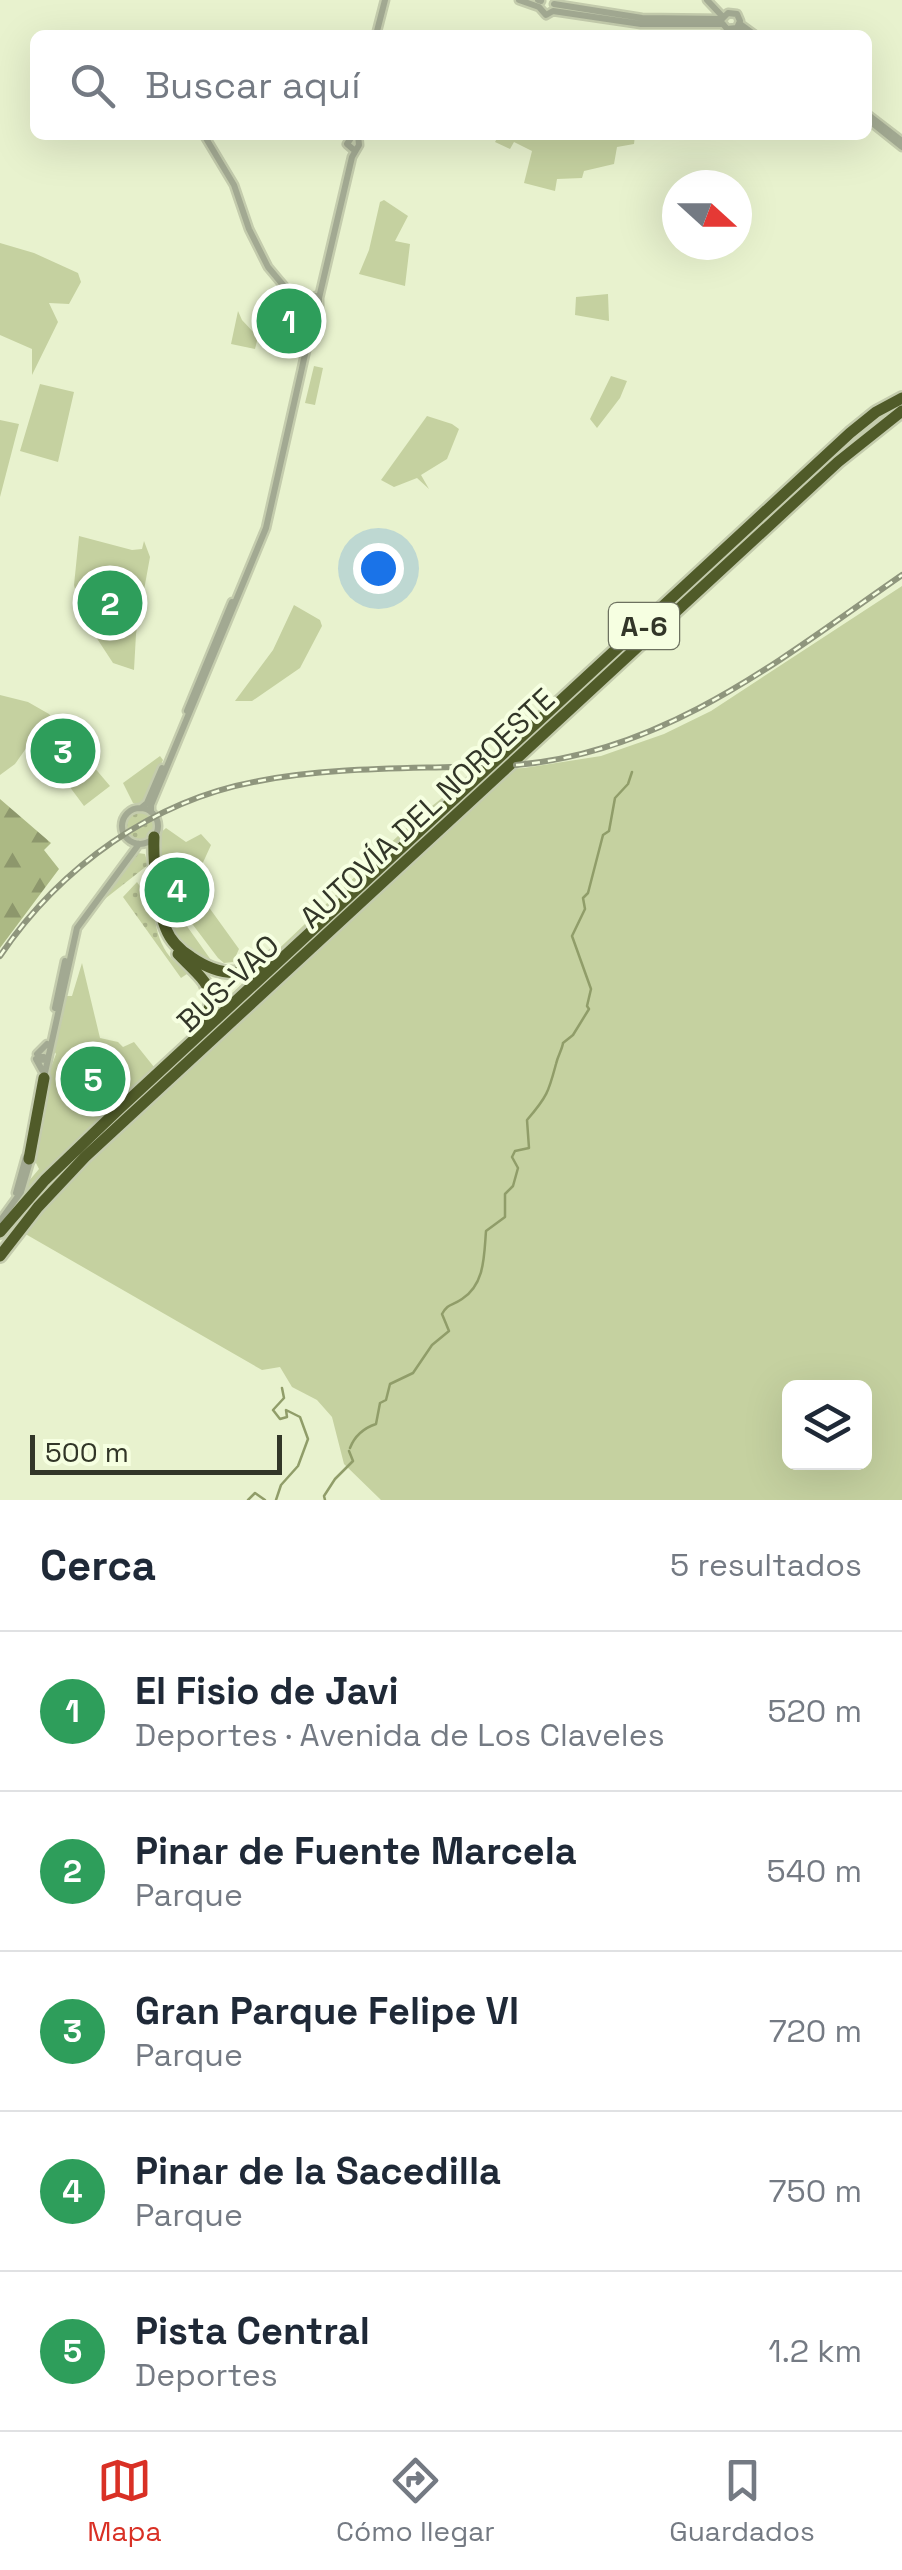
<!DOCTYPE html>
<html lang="es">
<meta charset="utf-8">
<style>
body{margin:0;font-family:"Space Grotesk",sans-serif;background:#f2f2f3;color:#1f2937}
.controls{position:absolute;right:30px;bottom:30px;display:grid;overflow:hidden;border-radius:15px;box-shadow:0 10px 40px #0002}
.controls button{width:90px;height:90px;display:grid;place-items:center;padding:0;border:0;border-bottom:2px solid #e0e1e3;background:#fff;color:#1f2937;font:50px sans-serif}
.compass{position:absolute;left:662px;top:170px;width:90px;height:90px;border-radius:50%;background:#fff;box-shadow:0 10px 40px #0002;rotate:111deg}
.scale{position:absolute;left:30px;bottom:25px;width:252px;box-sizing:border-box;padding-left:10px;border:5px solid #323628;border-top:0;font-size:28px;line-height:35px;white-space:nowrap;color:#323628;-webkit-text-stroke:8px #f6ffe1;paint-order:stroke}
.you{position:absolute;left:378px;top:568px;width:35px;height:35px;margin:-25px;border:8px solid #fff;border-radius:50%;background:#1a73e8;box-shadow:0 0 0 15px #1a73e833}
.badge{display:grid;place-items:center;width:65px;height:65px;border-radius:50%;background:#d93025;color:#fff;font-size:32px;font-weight:700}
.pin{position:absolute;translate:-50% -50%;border:5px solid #fff;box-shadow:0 2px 10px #0006}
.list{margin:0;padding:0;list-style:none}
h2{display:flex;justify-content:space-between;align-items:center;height:130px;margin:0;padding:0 40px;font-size:42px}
h2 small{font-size:32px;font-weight:400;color:#747a83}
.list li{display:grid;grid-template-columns:65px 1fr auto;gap:30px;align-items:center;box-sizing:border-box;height:160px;padding:0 40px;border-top:2px solid #e0e1e3}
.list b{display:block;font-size:38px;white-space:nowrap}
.list p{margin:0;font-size:32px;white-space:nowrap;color:#747a83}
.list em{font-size:32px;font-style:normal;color:#747a83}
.icon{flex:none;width:55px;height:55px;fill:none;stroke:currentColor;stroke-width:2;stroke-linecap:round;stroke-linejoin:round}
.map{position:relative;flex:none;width:902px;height:1500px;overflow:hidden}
.search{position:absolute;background:#fff;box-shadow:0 10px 40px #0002;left:30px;right:30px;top:30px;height:110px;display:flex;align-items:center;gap:25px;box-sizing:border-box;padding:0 35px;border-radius:15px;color:#747a83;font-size:38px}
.sheet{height:930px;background:#fff}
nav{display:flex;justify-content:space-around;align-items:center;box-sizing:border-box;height:140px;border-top:2px solid #e0e1e3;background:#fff;font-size:28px;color:#747a83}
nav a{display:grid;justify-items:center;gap:5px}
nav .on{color:#d93025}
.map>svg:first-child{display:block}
.grass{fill:url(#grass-tufts)}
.forest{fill:url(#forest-firs)}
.park{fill:#c5d1a0;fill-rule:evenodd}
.garden{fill:url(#garden-dots)}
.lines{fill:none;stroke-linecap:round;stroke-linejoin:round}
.stream{stroke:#909d69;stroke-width:2.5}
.tertiary-casing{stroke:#c4ccad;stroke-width:11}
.motorway-casing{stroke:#c4ccad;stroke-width:16}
.tertiary{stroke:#a2a992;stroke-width:6}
.motorway{stroke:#505b29;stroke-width:11}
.rail-casing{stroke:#8f967d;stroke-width:6}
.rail{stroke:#f6ffe1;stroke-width:2.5;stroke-dasharray:8;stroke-linecap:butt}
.labels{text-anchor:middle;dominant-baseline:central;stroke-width:8;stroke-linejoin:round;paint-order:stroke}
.shield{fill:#f6ffe1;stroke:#6d7260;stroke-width:2.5}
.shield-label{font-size:28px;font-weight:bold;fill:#323628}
.street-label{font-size:30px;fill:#323628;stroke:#f6ffe1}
</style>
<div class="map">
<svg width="902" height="1500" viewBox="0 0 902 1500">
<defs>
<pattern id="grass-tufts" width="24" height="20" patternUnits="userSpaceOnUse" patternTransform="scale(2.5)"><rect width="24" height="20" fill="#c5d1a0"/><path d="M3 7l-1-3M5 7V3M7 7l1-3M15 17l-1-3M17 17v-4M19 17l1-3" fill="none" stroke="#aab48a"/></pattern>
<pattern id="forest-firs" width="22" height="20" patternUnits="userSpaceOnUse" patternTransform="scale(2.5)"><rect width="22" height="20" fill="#acb984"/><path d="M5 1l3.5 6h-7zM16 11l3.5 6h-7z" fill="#8d976c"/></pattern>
<pattern id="garden-dots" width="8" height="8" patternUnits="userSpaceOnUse" patternTransform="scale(2.5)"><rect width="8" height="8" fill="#c5d1a0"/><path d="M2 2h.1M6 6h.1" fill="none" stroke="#aab48a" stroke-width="1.8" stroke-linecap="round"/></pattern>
</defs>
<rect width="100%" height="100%" fill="#e8f2ce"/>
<path class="grass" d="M238,311L242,320L258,337L255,349L231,344Z
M160,756L163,760L145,799L139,805L133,803L123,783Z"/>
<path class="forest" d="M0,799L51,843L44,850L59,869L0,948Z"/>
<path class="park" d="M499,135H635L634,144L617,147L614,164L584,171L582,178L557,179L555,191L524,183L532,151L514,142L510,149L495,142Z
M384,200L408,216L395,241L410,244L405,286L359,274L369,250L380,202Z
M0,243L34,253L78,273L81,282L69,304L49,303L58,322L32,375V349L0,335Z
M608,294L609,321L575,315L576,297Z
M314,366L323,368L315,405L305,403Z
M611,376L627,381L620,398L597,428L590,419Z
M40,384L74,392L58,462L20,451Z
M427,416L452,424L459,429L447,459L421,475L429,489L417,478L394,487L381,480Z
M0,420L19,424L0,497Z
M79,536L132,550L142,549L144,541L150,557L136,634L134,670L113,663L81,614L74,585Z
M902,586V1500H381L344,1464L332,1417L317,1400L292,1387L280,1367L262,1370L15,1228L0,1235V1215L39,1169L34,1159L47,1078L56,1054L53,1049L64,996H72L82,963L100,1038L118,1042L123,1047L134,1042L154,1067L417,818L477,770L524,768L601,756L664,734L711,711ZM790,1388H864V1462H790Z
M294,605L320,620L322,626L300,668L252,701H235L273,650Z
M0,695L28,702L49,714L110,786L84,806L46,755L43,744L27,747L15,764L0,775Z
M166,828L186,842L201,834L211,845L179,915L211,960L224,966C159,955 161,888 158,835Z
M195,888L239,949L233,962L224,963L218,958L184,913Z"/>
<path class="garden" d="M126 826a14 14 0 1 1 28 0a14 14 0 1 1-28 0Z
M138,853L145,854L148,865L106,898L87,919Z
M137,882L142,889L151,882C154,908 153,940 173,960C183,969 195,975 204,986L199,990L197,983L187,974L181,978L123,897Z"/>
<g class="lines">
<path class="stream" d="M350,1448C355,1435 364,1428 376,1424L380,1403L386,1400L390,1384L413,1373L432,1345L449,1331L442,1314C448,1303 452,1306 462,1299C485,1284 484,1256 486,1231L505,1217V1194L513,1186L518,1168L512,1157L515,1151L529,1148L527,1120C548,1096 549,1090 556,1064C558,1055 562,1050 563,1043L573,1035L589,1009L587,1006L591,989L572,936L585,909L583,898L588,893L603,835L609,831L615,798L628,784L632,772
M248,1500L255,1493L265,1500
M276,1500L281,1485L298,1466L308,1439L300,1417L286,1410L287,1417L280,1419L273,1410L284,1398L282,1388
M325,1500L324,1496L335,1479L353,1461L349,1451"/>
<g class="tertiary-casing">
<path id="tertiary" d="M519,0L539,7L546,15L553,11L641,24H723L727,29L737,28L747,35
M538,0L541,1
M707,0L723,17
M554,4L642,18L722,19
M723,18L728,13L737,14L740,21L737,28
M740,24L755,35
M376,35L385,0
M867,114L902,141
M867,119L902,147
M204,135L234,185L249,229L268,267L304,310
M353,135L347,144L354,150
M308,326L310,319L305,310L313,305L316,296
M187,711L232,602
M141,808L147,803L162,768
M122 826a18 18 0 1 1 36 0a18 18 0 1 1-36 0Z
M151,812V805L266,528L313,319L319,314V298L352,157L359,145L358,135
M55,1008L65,961
M47,1044L37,1054L48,1059
M42,1070L36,1059L46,1060
M44,1077L77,928L139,844
M16,1193L26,1157
M0,1221L21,1192L31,1158"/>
</g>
<g class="motorway-casing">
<path id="motorway" d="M154,837C153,859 157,908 166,929C171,942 180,950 191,957C220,977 248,979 275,955
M178,954C202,979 228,995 196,1028
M29,1159L44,1078
M0,1232L45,1180L119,1109L850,433L876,412L902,398
M0,1256L38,1207L85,1157L838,462L902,411"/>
</g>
<use href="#tertiary" class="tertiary"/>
<use href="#motorway" class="motorway"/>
<g class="rail-casing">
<path id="rail" d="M516,765C667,752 782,658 902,575
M0,956C60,867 153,800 259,781C331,767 408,769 480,766"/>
</g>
<use href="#rail" class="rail"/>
</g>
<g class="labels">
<rect class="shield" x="609" y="603" width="70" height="46" rx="8"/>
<g class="shield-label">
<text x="644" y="626">A-6</text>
</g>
<g class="street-label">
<text transform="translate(427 808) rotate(-43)">AUTOVÍA DEL NOROESTE</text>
<text transform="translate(228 983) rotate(-43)">BUS-VAO</text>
</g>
</g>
</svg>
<div class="controls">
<button><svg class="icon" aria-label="layers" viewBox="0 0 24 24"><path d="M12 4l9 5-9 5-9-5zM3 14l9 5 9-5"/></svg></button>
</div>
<svg class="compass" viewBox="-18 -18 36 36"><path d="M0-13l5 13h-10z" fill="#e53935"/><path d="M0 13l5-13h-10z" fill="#747a83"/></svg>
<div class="scale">500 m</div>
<div class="you"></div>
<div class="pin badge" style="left:289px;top:321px;background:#2e9e5b">1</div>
<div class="pin badge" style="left:110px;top:603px;background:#2e9e5b">2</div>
<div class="pin badge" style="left:63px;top:751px;background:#2e9e5b">3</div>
<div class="pin badge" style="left:177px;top:890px;background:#2e9e5b">4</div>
<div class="pin badge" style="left:93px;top:1079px;background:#2e9e5b">5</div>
<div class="search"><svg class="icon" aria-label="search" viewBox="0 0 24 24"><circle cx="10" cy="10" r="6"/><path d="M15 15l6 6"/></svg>Buscar aquí</div>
</div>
<section class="sheet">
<h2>Cerca<small>5 resultados</small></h2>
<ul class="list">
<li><span class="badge" style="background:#2e9e5b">1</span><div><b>El Fisio de Javi</b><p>Deportes · Avenida de Los Claveles</p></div><em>520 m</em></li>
<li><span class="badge" style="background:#2e9e5b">2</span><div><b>Pinar de Fuente Marcela</b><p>Parque</p></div><em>540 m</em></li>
<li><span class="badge" style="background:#2e9e5b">3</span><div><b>Gran Parque Felipe VI</b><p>Parque</p></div><em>720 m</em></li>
<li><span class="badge" style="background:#2e9e5b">4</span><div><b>Pinar de la Sacedilla</b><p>Parque</p></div><em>750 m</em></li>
<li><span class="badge" style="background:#2e9e5b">5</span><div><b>Pista Central</b><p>Deportes</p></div><em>1.2 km</em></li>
</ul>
</section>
<nav>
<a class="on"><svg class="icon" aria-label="map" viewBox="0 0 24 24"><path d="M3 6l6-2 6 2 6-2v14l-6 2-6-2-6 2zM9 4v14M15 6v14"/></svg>Mapa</a>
<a><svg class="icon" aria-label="directions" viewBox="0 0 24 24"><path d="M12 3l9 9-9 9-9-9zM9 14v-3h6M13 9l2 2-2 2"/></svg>Cómo llegar</a>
<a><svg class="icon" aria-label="saved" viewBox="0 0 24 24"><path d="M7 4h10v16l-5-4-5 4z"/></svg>Guardados</a>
</nav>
